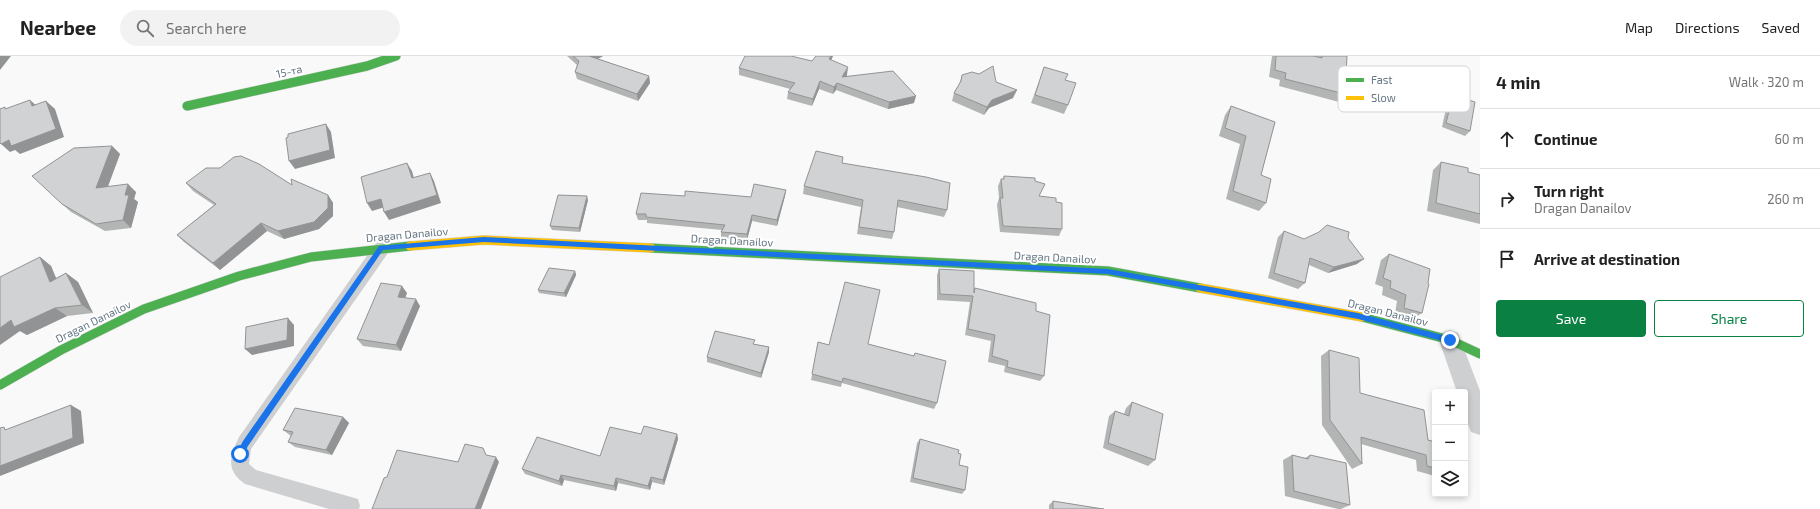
<!DOCTYPE html>
<meta charset="utf-8">
<style>
body{margin:0;font-family:"Exo 2",sans-serif;background:#f2f2f2;color:#222}
.controls{position:absolute;right:12px;bottom:12px;display:grid;overflow:hidden;border-radius:4px;box-shadow:0 2px 6px #0003}
.controls button{width:36px;height:36px;display:grid;place-items:center;padding:0;border:0;border-bottom:1px solid #e0e0e0;background:#fff;color:#222;font:20px sans-serif}
.stop{position:absolute;width:12px;height:12px;margin:-9px;border:3px solid #1a73e8;border-radius:50%;background:#fff}
.stop.end{background:#1a73e8;border-color:#fff;box-shadow:0 1px 4px #0008}
.list{margin:0;padding:0;list-style:none}
h2{display:flex;justify-content:space-between;align-items:center;height:52px;margin:0;padding:0 16px;font-size:17px}
h2 small{font-size:13px;font-weight:400;color:#767676}
.list li{display:grid;grid-template-columns:26px 1fr auto;gap:12px;align-items:center;box-sizing:border-box;height:60px;padding:0 16px;border-top:1px solid #e0e0e0}
.list b{display:block;font-size:15px;white-space:nowrap}
.list p{margin:0;font-size:13px;white-space:nowrap;color:#767676}
.list em{font-size:13px;font-style:normal;color:#767676}
.actions{display:flex;gap:8px;padding:12px 16px}
.actions a{flex:1;padding:9px 0;border:1px solid #0b8043;border-radius:4px;text-align:center;font-size:14px;color:#0b8043}
.actions .main{background:#0b8043;color:#fff}
.icon{flex:none;width:22px;height:22px;fill:none;stroke:currentColor;stroke-width:2;stroke-linecap:round;stroke-linejoin:round}
.map{position:relative;flex:none;width:1480px;height:453px;overflow:hidden}
header{display:flex;align-items:center;gap:24px;box-sizing:border-box;height:56px;padding:0 20px;background:#fff;border-bottom:1px solid #e0e0e0}
header strong{font-size:19px}
nav{display:flex;gap:22px;margin-inline-start:auto;font-size:14px}
.search{width:280px;height:36px;background:#f2f2f2;display:flex;align-items:center;gap:10px;box-sizing:border-box;padding:0 14px;border-radius:22px;color:#767676;font-size:15px}
main{display:flex}
aside{flex:1;background:#fff}
.map>svg:first-child{display:block}
.lines{fill:none;stroke-linecap:round;stroke-linejoin:round}
.fast-casing{stroke:#d5d6d7;stroke-width:10}
.slow-casing{stroke:#d5d6d7;stroke-width:10}
.lane{fill:#cecfd0;fill-rule:evenodd}
.street{fill:#cecfd0;fill-rule:evenodd}
.fast{stroke:#4caf50;stroke-width:9}
.slow{stroke:#ffc107;stroke-width:9}
.wall{fill:#b3b5b5}
.shaded-wall{fill:#929394}
.building{fill:#d0d2d3;stroke:#929394}
.route{fill:#1a73e8}
.labels{text-anchor:middle;dominant-baseline:central;stroke-width:4;stroke-linejoin:round;paint-order:stroke}
.street-label{font-size:11px;fill:#657683;stroke:#fff}
.key{fill:#fff;stroke:#d1d6da;stroke-width:1}
.key-label{font-size:11px;fill:#657683}
</style>
<header>
<strong>Nearbee</strong>
<div class="search"><svg class="icon" aria-label="search" viewBox="0 0 24 24"><circle cx="10" cy="10" r="6"/><path d="M15 15l6 6"/></svg>Search here</div>
<nav><a>Map</a><a>Directions</a><a>Saved</a></nav>
</header>
<main>
<div class="map">
<svg width="1480" height="453" viewBox="0 0 1480 453">
<rect width="100%" height="100%" fill="#f9f9f9"/>
<g class="lines">
<g class="fast-casing">
<path id="fast" d="M187,50L367,10L396,0
M651,192L1108,215L1200,232
M1362,261L1450,284L1480,298
M0,329L61,294L144,253L239,220L311,201L410,190"/>
</g>
<g class="slow-casing">
<path id="slow" d="M410,190L484,184L651,192
M1200,232L1362,261"/>
</g>
<path class="lane" d="M382,185L388,187L390,192L388,197L251,393L249,408L256,414L351,441L358,443L360,450L359,453H329L245,428C225,414 230,400 239,381L376,187Z"/>
<path class="street" d="M1450,274L1458,277L1480,335V379L1471,376C1465,361 1465,352 1465,336H1457L1439,284L1442,277Z"/>
<use href="#fast" class="fast"/>
<use href="#slow" class="slow"/>
</g>
<path class="wall" d="M567,0H603L598,3L649,20L650,27L638,45L577,23L575,16L577,9Z
M833,0L831,4L847,19L846,20L914,47L888,53L836,34L833,38L819,33L812,50L787,43L788,36L790,33L739,19V12L812,5Z
M1272,0H1313L1316,1L1317,0H1347L1345,38L1339,46L1279,30L1280,24L1269,21Z
M1044,11L1065,24L1068,49L1064,58L1031,47L1041,20Z
M962,19L996,26L1013,42L989,52L984,59L952,45L954,37L959,29Z
M1453,39L1470,75L1465,80L1442,71L1448,43Z
M1231,50L1275,66L1261,119L1266,147L1259,155L1226,143L1240,88L1219,80L1225,59Z
M112,90L120,98L108,131L136,136L134,143L138,146L131,172L105,175L71,156L62,148Z
M1441,106L1468,116L1480,119V168L1427,155L1433,114Z
M842,107L947,154L944,161L897,151L894,176L892,183L857,178L861,151L803,138L804,130Z
M1004,120L1039,140L1056,146L1062,173L1059,180L1000,176L997,149L999,142L998,130L1001,123H1003Z
M186,127L292,129L328,139L333,147V160L319,173L284,183L267,175L220,214L184,186L177,179L214,149L193,135Z
M786,134L785,140L777,170L752,165L747,184L721,182V176L722,174L647,167V164H638L636,158L685,140L751,141Z
M588,144L580,176L552,174L550,170Z
M1284,175L1304,183L1348,182L1357,208L1328,217L1309,209L1305,227L1298,233L1268,222L1278,181Z
M1389,198L1422,257L1413,263L1395,258L1397,245L1382,239L1383,231L1375,228L1381,204Z
M40,201L51,210L56,222L66,217L78,226L93,257L67,260L27,279L20,275Z
M939,213L974,233L975,232L1036,255L1044,320L1040,325L1004,316L1005,310L988,306L991,285L965,279L970,246L937,244V219Z
M575,215L576,219L566,241L539,237L538,234Z
M407,237L405,242L420,250L401,295L363,290L357,283Z
M818,286L829,289L868,288L913,300L915,297L937,347L934,353L842,327L841,331L811,324Z
M754,288L769,291V296L761,322L707,306V301Z
M1329,294L1360,337L1428,384L1435,386V420L1417,415L1416,404L1361,388L1362,408L1352,413L1322,369L1321,300Z
M1132,346L1155,404L1148,410L1103,392L1109,360L1115,355L1124,358L1126,352Z
M343,361L349,367L332,399L295,391L288,386L291,380L283,374Z
M641,378H677L678,383L664,429L652,426L650,434L618,427L616,435L564,424L562,430L525,418L522,413L600,400Z
M920,383L958,397L959,409L965,434L962,438L910,426L917,387Z
M1292,399L1305,402L1310,399L1350,449L1341,453H1338L1285,440L1283,404Z
M1053,445L1104,453H1049V449Z"/>
<path class="shaded-wall" d="M0,0H11L0,14Z
M588,0H603L590,7Z
M831,0H833L828,11L829,3Z
M848,11L847,19L841,28L842,21Z
M649,20L650,27L638,45L637,38Z
M820,25L819,33L812,50L813,43Z
M837,27L836,34L833,38L834,31Z
M1017,34L1013,42L989,52L984,59L987,51L992,44Z
M916,40L914,47L888,53L889,46Z
M30,44L39,52L32,50Z
M46,45L55,53L64,81L20,98L15,94L10,96L1,88Z
M326,68L331,76L335,102L295,113L289,105Z
M112,90L120,98L104,140L96,132Z
M407,107L412,115L416,130L412,122Z
M430,117L434,125L441,147L389,164L384,156Z
M128,128L136,136L134,143L138,146L131,172L123,164L125,139Z
M786,134L785,140L777,170V164Z
M328,139L333,147V160L319,173L284,183L278,175Z
M587,140L588,144L580,176L579,172Z
M381,143L385,151L372,155L367,147Z
M752,159V165L747,184V178Z
M261,167L267,175L220,214L213,207Z
M40,201L51,210L61,234L50,226Z
M1364,203L1357,208L1328,217L1334,211Z
M575,215L576,219L566,241L564,237Z
M66,217L78,226L93,257L82,249Z
M402,230L407,237L403,248L398,241Z
M416,243L420,250L401,295L396,289Z
M55,252L67,260L27,279L20,275L0,289V272L11,264Z
M288,262L294,269V290L252,299L245,293Z
M769,291V296L761,322V317Z
M71,349L81,355L84,387L0,420V410Z
M343,361L349,367L332,399L326,394Z
M677,378L678,383L664,429L663,424Z
M496,401L499,406L481,453H475Z
M561,419L564,424L562,430L559,425Z
M651,421L652,426L650,434L648,430Z
M616,422L618,427L616,435L614,430Z"/>
<path class="building" d="M573,0H589L649,20L637,38L575,16L579,5Z
M745,0H791L812,5L816,0H831L829,3L848,11L842,21L893,15L916,40L889,46L837,27L834,31L820,25L813,43L788,36L795,27L739,12Z
M1276,0H1313L1322,2V0H1347L1345,38L1285,23L1286,17L1275,14Z
M993,10L996,26L1017,34L992,44L987,51L954,37L961,25L962,19L972,16L979,18Z
M1044,11L1068,18L1065,24L1076,27L1068,49L1035,39Z
M1453,39L1475,46L1470,75L1446,67Z
M30,44L32,50L46,45L56,73L11,90L9,84L1,88L0,87V53L5,51V53Z
M1231,50L1275,66L1261,119L1271,123L1266,147L1233,135L1246,80L1225,72Z
M326,68L330,94L289,105L286,82L288,81V78Z
M112,90L96,132L128,128L125,139H129L123,164L96,168L62,148L32,120L74,92Z
M816,95L843,101L842,107L926,121L950,127L947,154L898,144L894,176L859,171L863,144L804,130Z
M241,100L259,108L292,129L291,123L328,139V152L314,166L278,175L261,167L213,207L177,179L216,148L186,127L206,112H220L234,101Z
M1441,106L1468,112V116L1480,119V158L1436,147Z
M407,107L412,122L430,117L437,139L384,156L381,143L367,147L361,121Z
M1004,120L1035,122V125L1045,128L1039,140L1056,142V146L1062,147V173L1003,170L1000,142H1003L1001,123H1004Z
M754,128L786,134L777,164L752,159L747,178L721,176L725,169L646,161V158H636L641,137L685,140V135L751,141Z
M558,139L587,140L579,172L550,170Z
M1327,169L1349,176L1348,182L1364,203L1334,211L1310,202L1305,227L1274,217L1284,175L1304,183L1319,176Z
M1389,198L1430,213L1428,227L1429,228L1422,257L1404,252L1406,239L1390,232L1391,225L1383,222Z
M40,201L50,226L66,217L82,249L55,252L14,271L11,264L0,272V221Z
M549,212L575,215L564,237L538,234Z
M939,213L974,215V237L975,232L1036,247V255L1050,259L1044,320L1007,311L1008,305L992,300L995,279L968,273L973,240L940,238Z
M845,226L880,234L868,288L914,300L915,297L946,305L937,347L843,322L842,326L812,318L818,286L829,289Z
M381,227L402,230L398,241L416,243L396,289L357,283Z
M288,262L287,284L245,293L246,271Z
M715,275L755,284L753,288L769,291L761,317L707,301Z
M1329,294L1359,302L1360,337L1424,354L1428,384L1435,386V412L1427,410L1426,399L1361,381L1362,408L1330,364Z
M1132,346L1163,358L1155,404L1108,387L1115,355L1129,360Z
M71,349L73,382L0,410V372L4,371L5,374Z
M295,352L343,361L326,394L288,386L293,376L283,374Z
M644,370L677,378L663,424L651,421L648,430L616,422L614,430L561,419L559,425L522,413L537,381L600,400L610,371L641,378Z
M920,383L959,394L958,397L961,398L959,409L968,411L965,434L913,422Z
M465,388L483,392L486,399L496,401L475,453H372L384,422L387,421L397,394L458,406Z
M1292,399L1308,403L1310,399L1346,407L1350,449L1294,435Z
M1053,445L1103,453H1104H1053Z"/>
<path class="route" d="M484,181L1108,213L1358,257L1450,281L1453,284L1450,287L1358,263L1108,218L484,186L383,194L248,390L242,401H237L236,398L243,385L379,190Z"/>
<g class="labels">
<g class="street-label">
<text transform="translate(289 15) rotate(-13)">15-та</text>
<text transform="translate(407 178) rotate(-5)">Dragan Danailov</text>
<text transform="translate(732 184) rotate(3)">Dragan Danailov</text>
<text transform="translate(1055 201) rotate(3)">Dragan Danailov</text>
<text transform="translate(1388 256) rotate(14)">Dragan Danailov</text>
<text transform="translate(93 265) rotate(-26)">Dragan Danailov</text>
</g>
</g>
<rect x="1338" y="10" width="132" height="46" rx="6" class="key"/>
<rect x="1346" y="22" width="18" height="4" fill="#4caf50"/>
<rect x="1346" y="40" width="18" height="4" fill="#ffc107"/>
<g class="key-label">
<text x="1371" y="28">Fast</text>
<text x="1371" y="46">Slow</text>
</g>
</svg>
<div class="controls">
<button>+</button>
<button>−</button>
<button><svg class="icon" aria-label="layers" viewBox="0 0 24 24"><path d="M12 4l9 5-9 5-9-5zM3 14l9 5 9-5"/></svg></button>
</div>
<div class="stop" style="left:240px;top:398px"></div>
<div class="stop end" style="left:1450px;top:284px"></div>
</div>
<aside>
<h2>4 min<small>Walk · 320 m</small></h2>
<ul class="list">
<li><svg class="icon" aria-label="ahead" viewBox="0 0 24 24"><path d="M12 20V5M6 11l6-6 6 6"/></svg><div><b>Continue</b></div><em>60 m</em></li>
<li><svg class="icon" aria-label="right" viewBox="0 0 24 24"><path d="M7 20v-9h11M14 6l5 5-5 5"/></svg><div><b>Turn right</b><p>Dragan Danailov</p></div><em>260 m</em></li>
<li><svg class="icon" aria-label="arrive" viewBox="0 0 24 24"><path d="M6 21V4h12l-3 4 3 4H6"/></svg><div><b>Arrive at destination</b></div></li>
</ul>
<div class="actions"><a class="main">Save</a><a>Share</a></div>
</aside>
</main>
